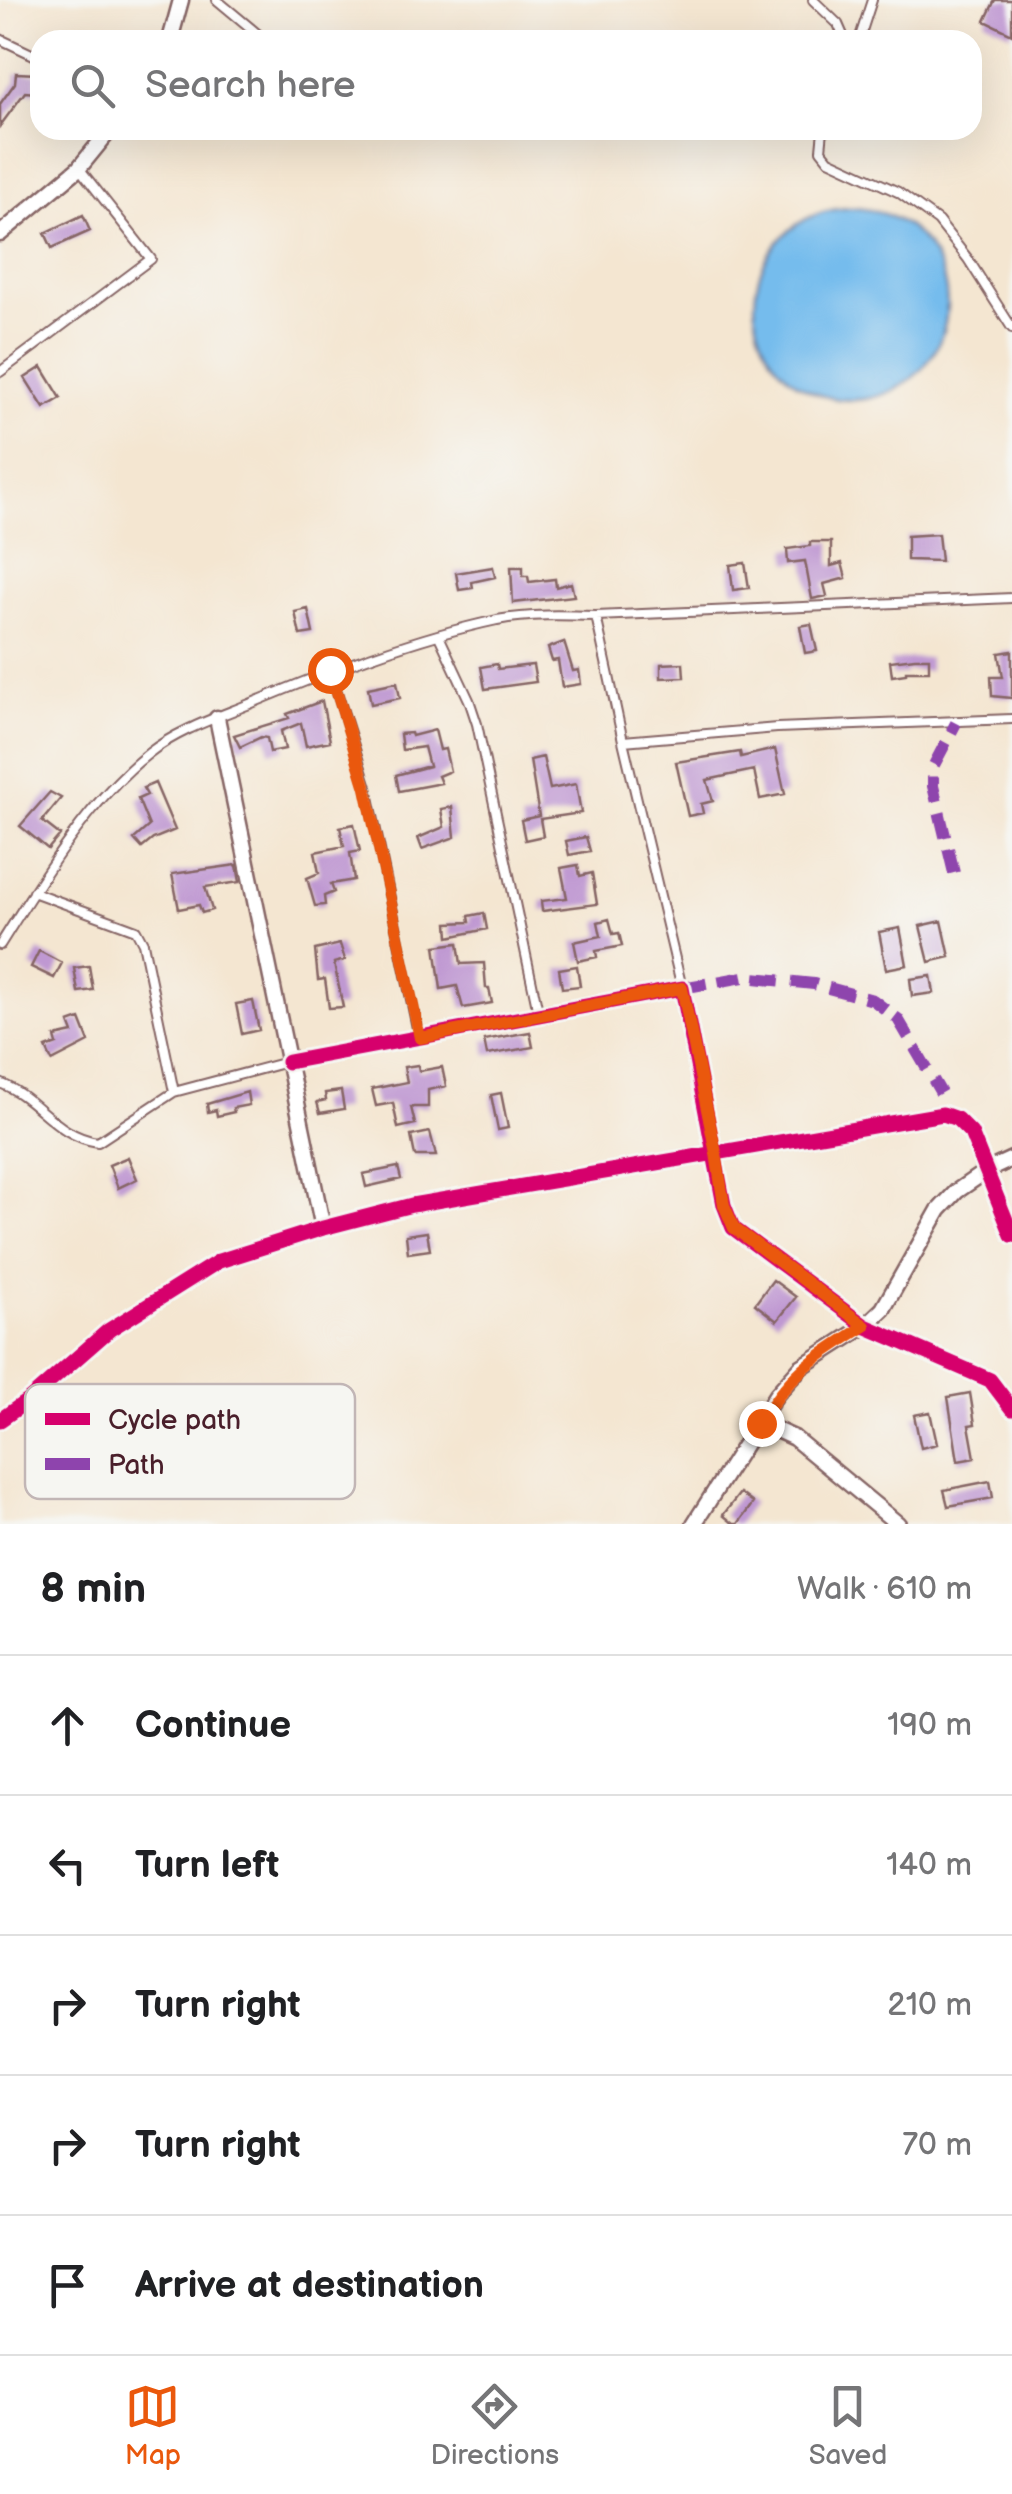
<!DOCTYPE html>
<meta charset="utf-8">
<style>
body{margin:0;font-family:"Balsamiq Sans",sans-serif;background:#f2f2f2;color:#202124}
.stop{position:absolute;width:30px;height:30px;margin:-22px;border:8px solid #ea580c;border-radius:50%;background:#fff}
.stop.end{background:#ea580c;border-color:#fff;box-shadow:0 2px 10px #0008}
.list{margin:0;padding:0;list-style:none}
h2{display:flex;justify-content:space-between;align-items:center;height:130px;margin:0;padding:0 40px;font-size:42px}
h2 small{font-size:32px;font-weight:400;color:#757577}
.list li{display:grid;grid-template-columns:65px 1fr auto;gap:30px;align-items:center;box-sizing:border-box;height:140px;padding:0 40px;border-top:2px solid #e0e0e0}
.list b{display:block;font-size:38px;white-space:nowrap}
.list em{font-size:32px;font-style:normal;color:#757577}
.icon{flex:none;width:55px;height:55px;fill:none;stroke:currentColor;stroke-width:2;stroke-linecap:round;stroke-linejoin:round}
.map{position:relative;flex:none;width:1012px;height:1524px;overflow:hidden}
.search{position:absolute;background:#fff;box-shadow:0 10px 40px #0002;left:30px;right:30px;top:30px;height:110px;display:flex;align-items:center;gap:25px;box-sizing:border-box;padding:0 35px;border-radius:30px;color:#757577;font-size:38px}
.sheet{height:830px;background:#fff}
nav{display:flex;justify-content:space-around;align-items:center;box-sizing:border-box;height:140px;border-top:2px solid #e0e0e0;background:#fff;font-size:28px;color:#757577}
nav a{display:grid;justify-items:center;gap:5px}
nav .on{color:#ea580c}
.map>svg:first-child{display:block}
.water{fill:#75bced;stroke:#606e8c;stroke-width:2.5}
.building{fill:#bf98d2}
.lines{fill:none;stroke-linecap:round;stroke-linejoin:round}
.service-casing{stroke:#866565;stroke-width:12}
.minor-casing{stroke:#866565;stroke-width:19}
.service{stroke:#fff;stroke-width:8}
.minor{stroke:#fff;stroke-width:14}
.quiet{stroke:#8e44ad;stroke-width:12;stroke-dasharray:25 12;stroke-linecap:butt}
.cycleway-casing{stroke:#f6f6f2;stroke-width:21}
.cycleway{stroke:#d6006c;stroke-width:15}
.route{stroke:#ea580c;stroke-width:12}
.key{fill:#f6f6f2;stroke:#c2b6b6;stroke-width:2.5}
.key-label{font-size:28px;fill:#4a1f2b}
</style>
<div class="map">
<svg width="1012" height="1524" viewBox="0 0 1012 1524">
<rect width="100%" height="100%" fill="#f6f6f2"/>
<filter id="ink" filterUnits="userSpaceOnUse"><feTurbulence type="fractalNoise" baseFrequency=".01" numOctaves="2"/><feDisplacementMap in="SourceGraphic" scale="20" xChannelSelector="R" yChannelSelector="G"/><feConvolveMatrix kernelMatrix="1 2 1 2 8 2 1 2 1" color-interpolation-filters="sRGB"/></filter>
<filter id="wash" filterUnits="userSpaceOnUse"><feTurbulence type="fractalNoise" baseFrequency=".0048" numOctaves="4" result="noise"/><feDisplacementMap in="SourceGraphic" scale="40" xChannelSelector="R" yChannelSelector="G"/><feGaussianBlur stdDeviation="2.25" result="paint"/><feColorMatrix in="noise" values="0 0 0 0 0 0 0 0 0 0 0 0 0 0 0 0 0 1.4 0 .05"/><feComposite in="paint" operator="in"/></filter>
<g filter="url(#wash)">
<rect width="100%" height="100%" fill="#f4e6d1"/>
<path class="water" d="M755 304a96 96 0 1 1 192 0a96 96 0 1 1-192 0Z"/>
<g id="blocks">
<path class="building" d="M995,0H1012V34L985,21Z
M16,73L37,74L36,93L25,92L0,126V104L15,83Z
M83,215L90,231L52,248L45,233Z
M42,367L61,398L44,408L25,378Z
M938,534L941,561L907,560V536Z
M810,542H831V566L842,563L846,578L824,584L827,596L812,599L805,561L788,563L787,549L810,546Z
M745,563L749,588L733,590L730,565Z
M493,567L495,577L472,582L473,588L459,590L456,573Z
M511,567H523V576H528L529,582L555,579L556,587L571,583L574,596L513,603Z
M308,609L313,633L300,635L295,612Z
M811,624L817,651L805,653L800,626Z
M564,642L573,671L579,670L581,684L562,687L558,660L552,661L548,648Z
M1012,651V698L992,696L991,677H1003L999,653Z
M915,658H929V671H906V674L892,676L890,661Z
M683,663L684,677L661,678V664Z
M497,664L498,669L533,665L536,682L485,689L481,667Z
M397,682L400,698L371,704L368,688Z
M322,701L330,741L306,746L301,723L281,731L285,749L270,752L267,738L261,737L240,747L234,735L289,718L287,714Z
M435,730L440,750L445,749L450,771L438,776L441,783L399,791L396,775L429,766L424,747L402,750L400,734L411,733L412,736Z
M775,749L785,794L760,799L754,770L707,780L713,801L701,804L703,813L688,816L676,762L740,752L741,757Z
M543,757L550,789L576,784L581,813L540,819L543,836L525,840L521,820L539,816L530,760Z
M155,783L175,830L153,839L142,848L134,839L149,826L138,799L147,795L143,788Z
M50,792L61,798L42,821L60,835L48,849L20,826Z
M452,807L455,837L422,849L418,838L444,827L441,809Z
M354,824L360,851L350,853L354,880L331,884L334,892L324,896L325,905L315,906L307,878L319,873L315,852L344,846L340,827Z
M586,837L590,851L569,855L566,841Z
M237,865L240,882L205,887L212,910L202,913L199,905L179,909L172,874Z
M578,865L580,876L592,873L597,904L542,911L541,901L567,898L561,868Z
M484,913L487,929L449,937L448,923L470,922L469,916Z
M609,919L613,934L619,933L622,946L596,951L597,957L578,961L574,942L601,936L598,922Z
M942,921L950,957L929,962L920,926Z
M900,928L907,965L886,969L879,932Z
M458,943L461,964L484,963L486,988H489L492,1003L463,1008L457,986L441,989L435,946Z
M340,944L345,960L334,963L343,1007L329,1008L325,979L318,980L315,950Z
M39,951L62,963L54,978L31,967Z
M89,966L93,990L78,992L74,968Z
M577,966L580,986L562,988L559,969Z
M931,976L934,993L912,996L910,979Z
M253,1001L259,1030L242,1034L236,1004Z
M80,1019L89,1042L52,1061L46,1048L57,1044L55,1037L73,1033L69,1023Z
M530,1032L533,1047L487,1055L484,1040Z
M418,1065L419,1071L442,1067L446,1086L428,1090V1107H411L415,1124L398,1128L393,1103L376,1106L372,1089L407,1082L404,1067Z
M341,1091L344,1109L320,1113L317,1102L326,1100L325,1093Z
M247,1092L249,1105L233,1108L234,1112L217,1116L216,1110L208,1112L207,1104Z
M501,1093L508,1128L498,1130L491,1095Z
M430,1132L436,1156H415L411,1136Z
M128,1157L137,1179L118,1188L109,1165Z
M398,1167L401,1179L366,1187L363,1174Z
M427,1232L430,1250L408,1253L406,1235Z
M773,1280L796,1297L777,1321L755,1304Z
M970,1393L975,1424L969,1425L975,1458L958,1461L948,1397Z
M930,1412L937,1444L921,1448L914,1415Z
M990,1481L993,1498L948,1506L944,1490Z
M740,1493L753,1503L738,1524H734L723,1515Z"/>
</g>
</g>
<g filter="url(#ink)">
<use href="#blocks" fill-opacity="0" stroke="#866565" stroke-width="2.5"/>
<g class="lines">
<g class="service-casing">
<path id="service" d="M217,0L265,40
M813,0L838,24L845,40
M0,39L40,58
M859,40L872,0
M823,130L821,150L829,160L898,192L938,221L968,259L1012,328
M0,372L151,259L79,168
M596,616L623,741L682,988
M439,636L469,700L477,724L539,1016
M330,670L367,787L419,1038
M623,741L777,728L1012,719
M33,892L136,930L143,943L174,1092
M0,945C40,881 89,800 149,753C178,730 218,717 252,703C331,670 413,638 497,620C530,614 563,615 596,616L1012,598
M0,1083C38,1098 55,1136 98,1142L174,1092L287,1062"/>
</g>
<g class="minor-casing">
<path id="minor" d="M170,40L181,0
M0,234L79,168L110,130
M217,718L323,1228
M288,1062L682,988L724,1205L733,1228L865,1326L990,1380L1012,1409
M0,1420L30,1399L109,1330L219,1261L323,1228L412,1205L943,1114L957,1119L971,1133L1012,1235
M761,1423L794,1438L898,1524
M694,1524L776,1395L801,1367L865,1326L883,1309L939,1210L957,1191L986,1171L1012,1159"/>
</g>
<use href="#service" class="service"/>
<use href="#minor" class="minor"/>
<path class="quiet" d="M954,873L933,786V767L956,723
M682,988L744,977L814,984L873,1000L898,1019L941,1093"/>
<g class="cycleway-casing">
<path id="cycleway" d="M288,1062L682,988L724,1205L733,1228L865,1326L990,1380L1012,1409
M0,1420L30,1399L109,1330L219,1261L323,1228L412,1205L943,1114L957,1119L971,1133L1012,1235"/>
</g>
<use href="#cycleway" class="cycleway"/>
</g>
</g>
<g class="lines" filter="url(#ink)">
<path class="route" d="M330,670L366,788L420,1038L682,988L716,1153L724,1205L734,1228L865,1326C819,1355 788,1373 761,1423"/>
</g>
<rect x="25" y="1384" width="330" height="115" rx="15" class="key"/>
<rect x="45" y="1413" width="45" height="12" fill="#d6006c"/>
<rect x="45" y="1458" width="45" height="12" fill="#8e44ad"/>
<g class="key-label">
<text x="108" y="1429">Cycle path</text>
<text x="108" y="1474">Path</text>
</g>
</svg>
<div class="stop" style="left:330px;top:670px"></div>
<div class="stop end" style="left:761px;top:1423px"></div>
<div class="search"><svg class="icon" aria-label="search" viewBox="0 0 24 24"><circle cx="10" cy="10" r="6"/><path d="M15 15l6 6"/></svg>Search here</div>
</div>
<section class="sheet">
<h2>8 min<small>Walk · 610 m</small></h2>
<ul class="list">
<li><svg class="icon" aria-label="ahead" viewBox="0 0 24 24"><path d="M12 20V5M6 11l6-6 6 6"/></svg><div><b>Continue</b></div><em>190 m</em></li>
<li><svg class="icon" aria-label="left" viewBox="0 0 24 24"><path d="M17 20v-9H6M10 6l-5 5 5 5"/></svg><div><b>Turn left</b></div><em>140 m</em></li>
<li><svg class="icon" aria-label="right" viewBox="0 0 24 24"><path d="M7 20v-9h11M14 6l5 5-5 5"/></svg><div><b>Turn right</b></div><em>210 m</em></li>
<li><svg class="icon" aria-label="right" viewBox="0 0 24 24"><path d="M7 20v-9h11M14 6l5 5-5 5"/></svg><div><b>Turn right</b></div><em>70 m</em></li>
<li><svg class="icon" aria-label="arrive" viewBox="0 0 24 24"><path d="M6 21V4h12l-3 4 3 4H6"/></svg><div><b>Arrive at destination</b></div></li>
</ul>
</section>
<nav>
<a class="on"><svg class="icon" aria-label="map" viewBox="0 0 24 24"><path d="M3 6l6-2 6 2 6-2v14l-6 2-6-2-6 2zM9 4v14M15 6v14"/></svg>Map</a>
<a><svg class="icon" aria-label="directions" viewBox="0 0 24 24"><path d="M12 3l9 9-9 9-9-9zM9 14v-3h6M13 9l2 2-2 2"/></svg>Directions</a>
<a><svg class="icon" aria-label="saved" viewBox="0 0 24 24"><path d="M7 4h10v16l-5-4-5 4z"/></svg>Saved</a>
</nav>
